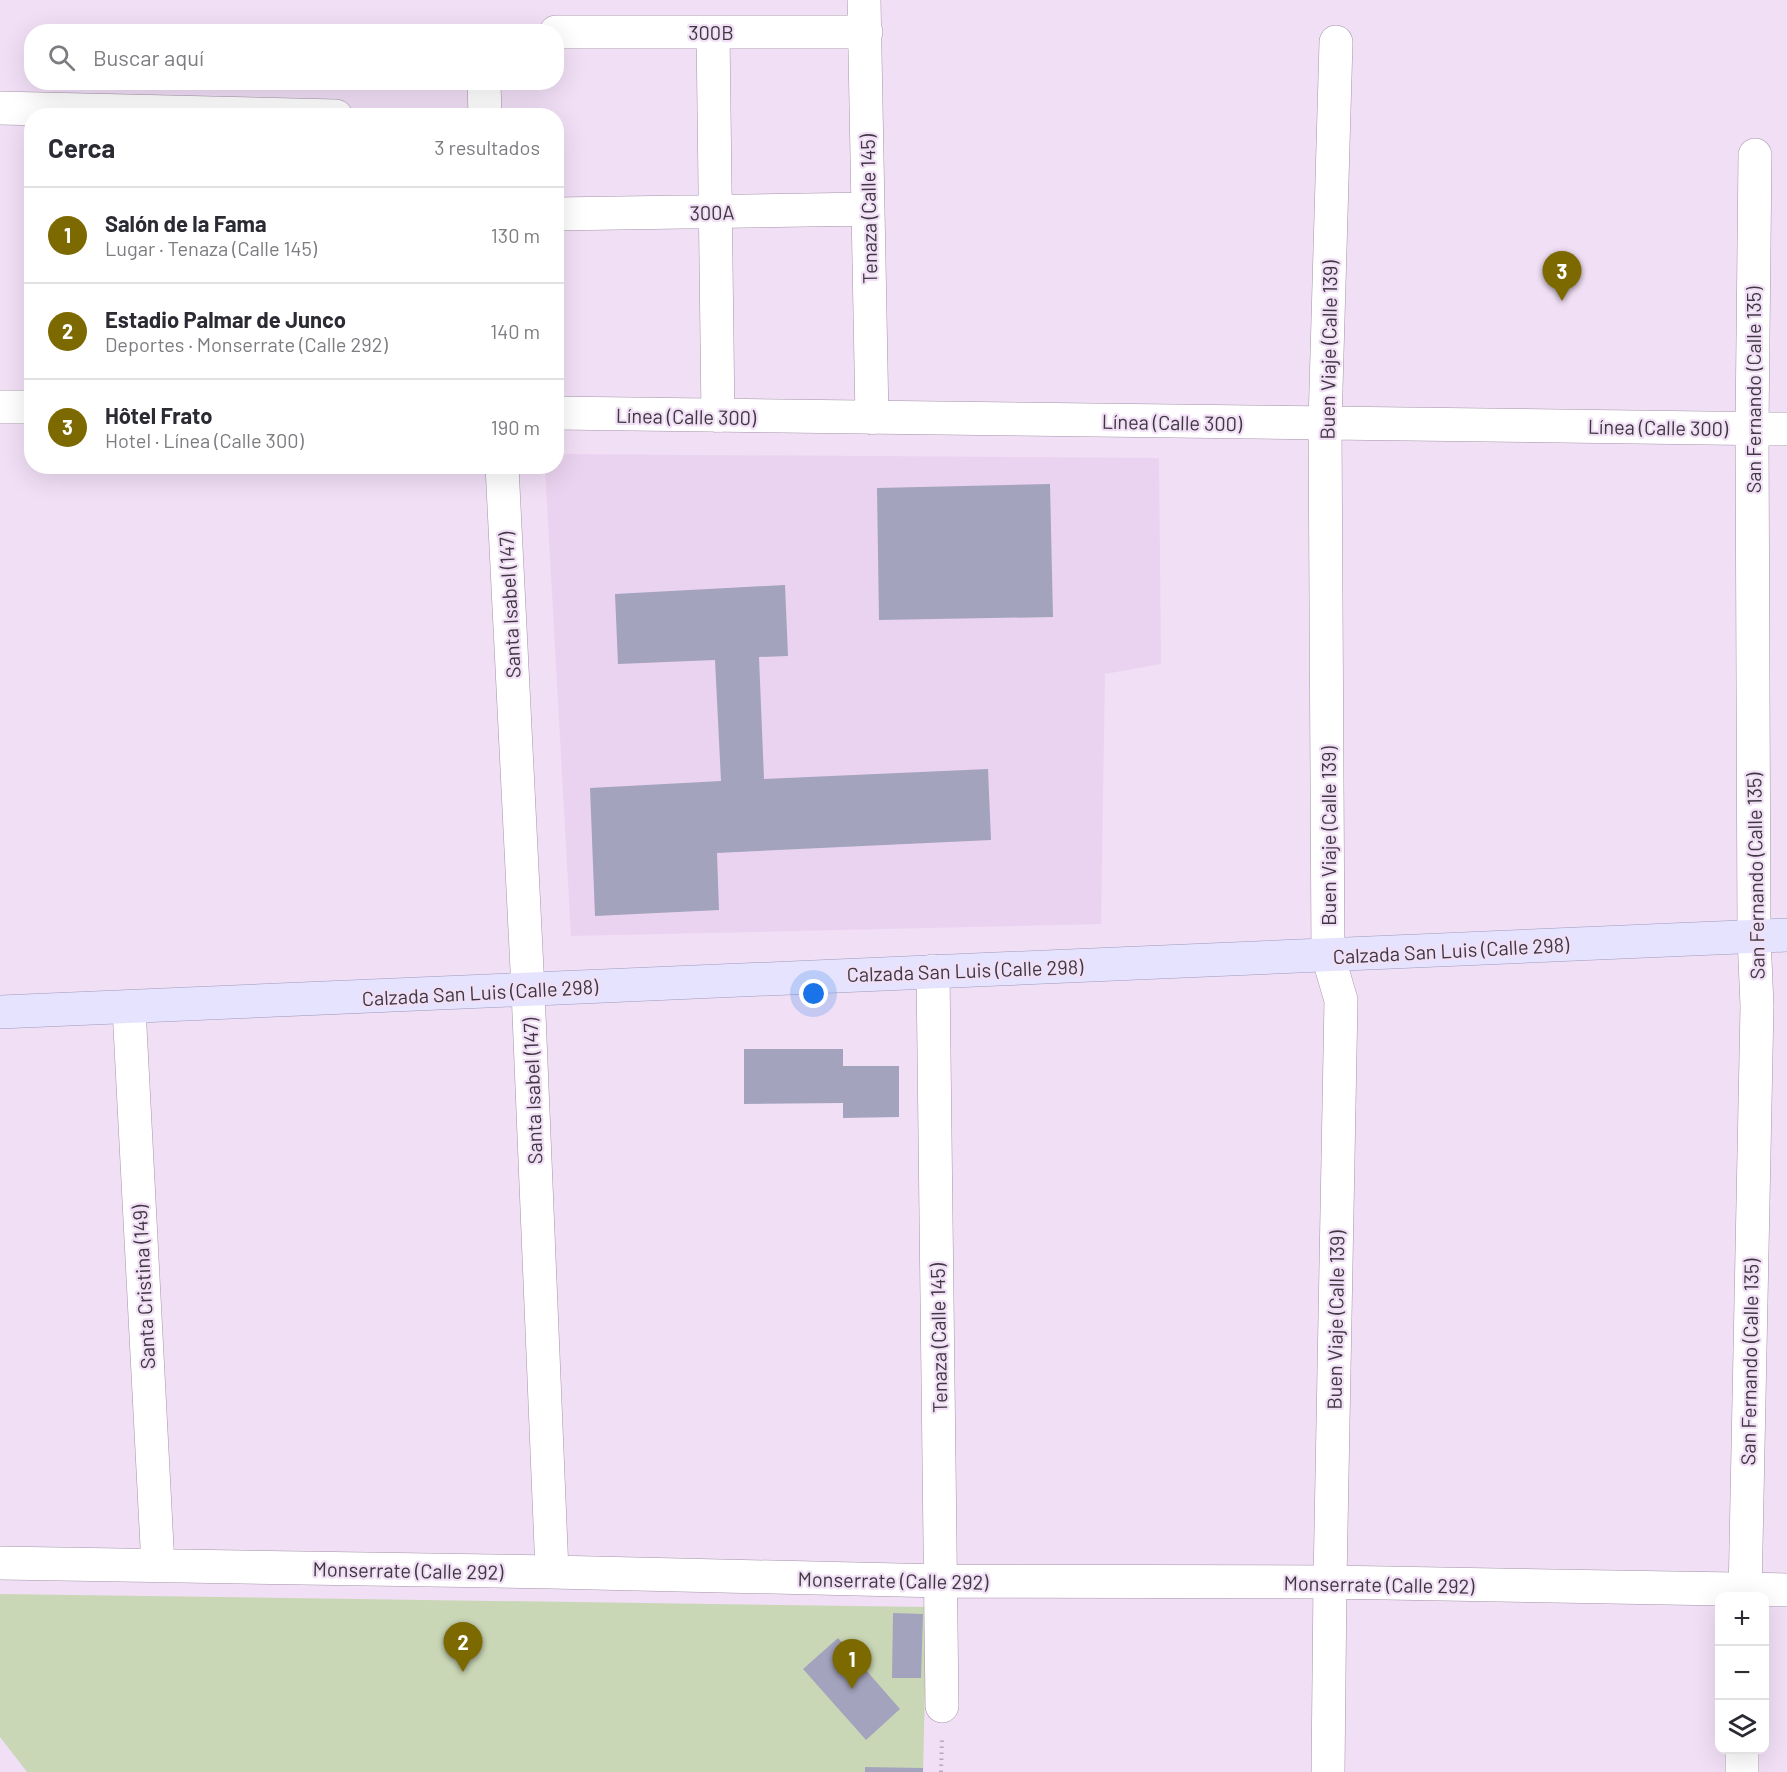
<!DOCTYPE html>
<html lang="es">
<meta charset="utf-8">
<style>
body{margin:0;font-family:Barlow,sans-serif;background:#f2f2f3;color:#2b2b33}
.controls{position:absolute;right:18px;bottom:18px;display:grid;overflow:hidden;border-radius:12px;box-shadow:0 6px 24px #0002}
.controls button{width:54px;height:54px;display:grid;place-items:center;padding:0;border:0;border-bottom:2px solid #e1e1e2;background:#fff;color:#2b2b33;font:30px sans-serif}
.you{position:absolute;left:814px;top:994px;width:21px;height:21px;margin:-15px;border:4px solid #fff;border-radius:50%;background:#1a73e8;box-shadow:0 0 0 9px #1a73e833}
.badge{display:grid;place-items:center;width:39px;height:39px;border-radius:50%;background:#7c6900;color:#fff;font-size:20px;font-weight:700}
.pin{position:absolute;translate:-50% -50px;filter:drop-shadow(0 2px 3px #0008)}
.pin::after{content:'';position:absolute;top:32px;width:21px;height:18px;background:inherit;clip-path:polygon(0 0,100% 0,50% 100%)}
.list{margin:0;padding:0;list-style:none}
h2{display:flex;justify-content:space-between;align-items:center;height:78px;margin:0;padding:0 24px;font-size:26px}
h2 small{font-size:20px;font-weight:400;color:#7c7c81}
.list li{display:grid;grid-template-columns:39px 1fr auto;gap:18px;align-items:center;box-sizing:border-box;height:96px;padding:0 24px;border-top:2px solid #e1e1e2}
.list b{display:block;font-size:22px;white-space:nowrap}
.list p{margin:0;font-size:20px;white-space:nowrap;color:#7c7c81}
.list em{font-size:20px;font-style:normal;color:#7c7c81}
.icon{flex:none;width:33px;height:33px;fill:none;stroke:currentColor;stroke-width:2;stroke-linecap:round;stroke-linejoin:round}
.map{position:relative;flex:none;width:1787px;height:1772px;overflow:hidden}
.search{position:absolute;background:#fff;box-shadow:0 6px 24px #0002;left:24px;top:24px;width:540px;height:66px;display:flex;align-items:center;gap:15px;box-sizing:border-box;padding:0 21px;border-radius:24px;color:#7c7c81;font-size:22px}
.panel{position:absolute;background:#fff;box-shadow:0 6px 24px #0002;left:24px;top:108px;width:540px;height:366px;border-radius:24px}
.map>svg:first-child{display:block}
.built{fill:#ead3f0}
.green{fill:#cad7b6}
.building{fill:#a4a3bd}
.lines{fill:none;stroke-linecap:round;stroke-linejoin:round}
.minor-casing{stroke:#a493a8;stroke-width:34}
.major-casing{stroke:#9f9bbb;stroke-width:34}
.path{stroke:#b7a9bb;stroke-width:4;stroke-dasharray:1.5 4.5;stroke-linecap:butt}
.minor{stroke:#fff;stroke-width:33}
.major{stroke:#e5e3fe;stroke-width:33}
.labels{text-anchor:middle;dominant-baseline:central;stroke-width:4.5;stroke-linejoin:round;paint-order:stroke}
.street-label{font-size:20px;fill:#3f3841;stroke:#f1dff6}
</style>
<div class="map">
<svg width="1787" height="1772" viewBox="0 0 1787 1772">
<rect width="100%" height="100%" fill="#f1dff6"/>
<path class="built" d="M557,454L1159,458L1161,664L1105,674L1101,924L571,936L545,467L556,466Z"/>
<path class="green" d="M0,1594L927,1607L923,1772H27L0,1737Z"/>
<path class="building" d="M1050,484L1053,617L879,620L877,488Z
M785,585L788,656L759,657L764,779L988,769L991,840L717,853L719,910L595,916L590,788L721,781L715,660L618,664L615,594Z
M744,1049H843V1066H899V1117L843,1118V1103L744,1104Z
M893,1613L923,1614L921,1678H892Z
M838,1638L900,1709L866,1740L803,1669Z
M865,1767L923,1768V1772H865Z"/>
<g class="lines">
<g class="minor-casing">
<path id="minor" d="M864,0L872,418
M556,32H866
M713,32L718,416
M484,82L485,116
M0,108L336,116
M556,214L867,209
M0,407H32
M556,413L1787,429
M502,466L528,990L552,1572
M933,971L942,1706
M129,1008L158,1566
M0,1563L552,1572L942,1581L1330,1582L1787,1590
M1745,1596L1757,1006L1754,937L1752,428L1755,155
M1328,1772L1330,1582L1341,1000L1328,956L1325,423L1336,42
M1742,1772V1750"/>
</g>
<g class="major-casing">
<path id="major" d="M0,1012L1787,935"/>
</g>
<path class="path" d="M941,1772L942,1739"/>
<use href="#minor" class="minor"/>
<use href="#major" class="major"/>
</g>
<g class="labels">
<g class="street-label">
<text x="711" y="32">300B</text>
<text transform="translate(868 209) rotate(-91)">Tenaza (Calle 145)</text>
<text transform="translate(712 212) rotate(-1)">300A</text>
<text transform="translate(1328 350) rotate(-89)">Buen Viaje (Calle 139)</text>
<text transform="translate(1753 390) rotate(-90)">San Fernando (Calle 135)</text>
<text transform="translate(686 416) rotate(1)">Línea (Calle 300)</text>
<text transform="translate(1172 422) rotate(1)">Línea (Calle 300)</text>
<text transform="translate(1658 427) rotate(1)">Línea (Calle 300)</text>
<text transform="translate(509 605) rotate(-93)">Santa Isabel (147)</text>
<text transform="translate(1328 836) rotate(-90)">Buen Viaje (Calle 139)</text>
<text transform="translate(1755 876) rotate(-91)">San Fernando (Calle 135)</text>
<text transform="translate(1451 950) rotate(-3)">Calzada San Luis (Calle 298)</text>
<text transform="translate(965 970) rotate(-2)">Calzada San Luis (Calle 298)</text>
<text transform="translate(480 992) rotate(-3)">Calzada San Luis (Calle 298)</text>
<text transform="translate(532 1091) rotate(-92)">Santa Isabel (147)</text>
<text transform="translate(143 1287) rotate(-93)">Santa Cristina (149)</text>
<text transform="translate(1335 1320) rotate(-89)">Buen Viaje (Calle 139)</text>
<text transform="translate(938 1338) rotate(-91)">Tenaza (Calle 145)</text>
<text transform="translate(1749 1362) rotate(-89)">San Fernando (Calle 135)</text>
<text transform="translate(408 1570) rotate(1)">Monserrate (Calle 292)</text>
<text transform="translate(893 1580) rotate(1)">Monserrate (Calle 292)</text>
<text transform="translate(1379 1584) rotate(1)">Monserrate (Calle 292)</text>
</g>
</g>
</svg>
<div class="controls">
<button>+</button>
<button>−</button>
<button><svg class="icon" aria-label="layers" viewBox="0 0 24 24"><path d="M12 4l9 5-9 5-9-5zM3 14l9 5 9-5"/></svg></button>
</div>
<div class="you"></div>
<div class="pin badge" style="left:852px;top:1689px">1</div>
<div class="pin badge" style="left:463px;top:1672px">2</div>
<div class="pin badge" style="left:1562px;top:301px">3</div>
<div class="search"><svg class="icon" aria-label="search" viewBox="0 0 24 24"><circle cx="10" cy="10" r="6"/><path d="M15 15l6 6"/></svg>Buscar aquí</div>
<section class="panel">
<h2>Cerca<small>3 resultados</small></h2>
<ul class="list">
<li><span class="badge">1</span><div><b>Salón de la Fama</b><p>Lugar · Tenaza (Calle 145)</p></div><em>130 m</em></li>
<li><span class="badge">2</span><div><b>Estadio Palmar de Junco</b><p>Deportes · Monserrate (Calle 292)</p></div><em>140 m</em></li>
<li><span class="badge">3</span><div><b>Hôtel Frato</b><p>Hotel · Línea (Calle 300)</p></div><em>190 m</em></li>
</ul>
</section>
</div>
